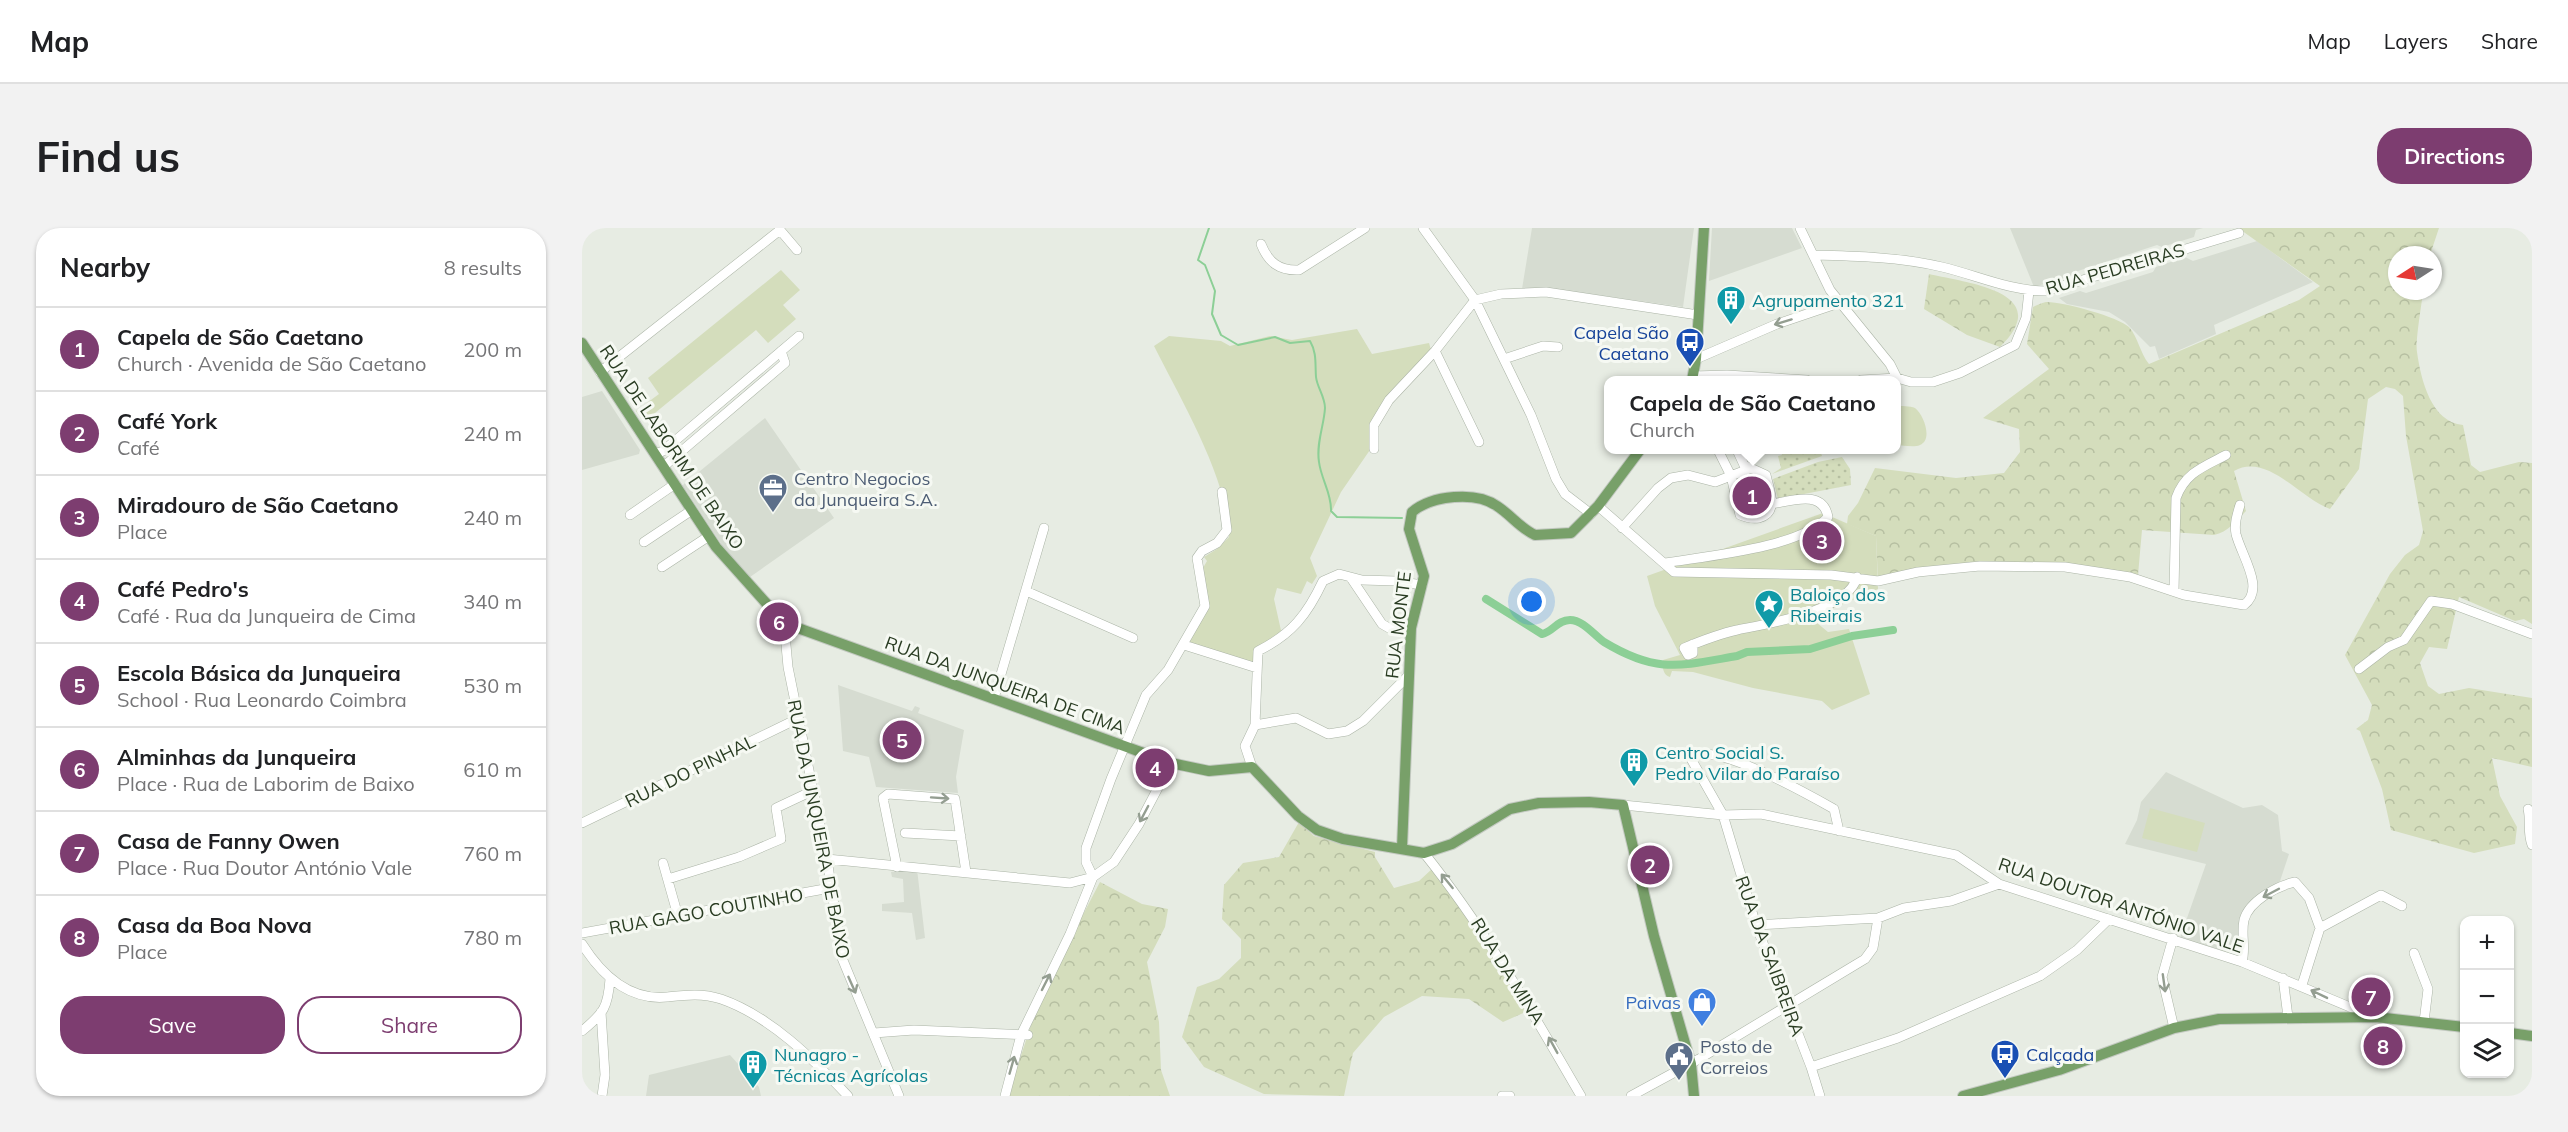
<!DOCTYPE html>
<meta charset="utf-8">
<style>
body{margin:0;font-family:Mulish,sans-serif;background:#f2f2f2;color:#202124}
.controls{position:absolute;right:18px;bottom:18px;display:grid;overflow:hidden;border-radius:12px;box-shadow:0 2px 4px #0004}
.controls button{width:54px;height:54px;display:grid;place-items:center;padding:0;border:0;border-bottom:2px solid #e0e0e0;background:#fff;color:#202124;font:30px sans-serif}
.compass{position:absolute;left:1806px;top:18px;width:54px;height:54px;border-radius:50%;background:#fff;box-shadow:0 2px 4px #0004;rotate:258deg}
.you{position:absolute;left:950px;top:374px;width:21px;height:21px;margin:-15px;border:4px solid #fff;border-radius:50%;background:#1a73e8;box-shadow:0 0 0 9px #1a73e833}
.badge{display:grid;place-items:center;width:39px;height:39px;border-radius:50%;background:#7d3d70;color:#fff;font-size:20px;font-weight:700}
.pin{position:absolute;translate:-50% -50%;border:3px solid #fff;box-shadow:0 2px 6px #0006}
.popup{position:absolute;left:1022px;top:148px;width:297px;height:78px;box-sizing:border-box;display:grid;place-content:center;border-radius:12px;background:#fff;filter:drop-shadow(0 2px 4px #0005);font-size:20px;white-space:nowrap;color:#757577}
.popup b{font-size:22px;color:#202124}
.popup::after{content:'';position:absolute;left:50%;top:100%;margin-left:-12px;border:12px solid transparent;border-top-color:#fff}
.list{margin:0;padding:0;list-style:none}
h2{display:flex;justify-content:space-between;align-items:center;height:78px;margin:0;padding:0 24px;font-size:26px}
h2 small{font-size:20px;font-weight:400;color:#757577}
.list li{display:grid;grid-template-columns:39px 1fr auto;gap:18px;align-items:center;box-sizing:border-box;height:84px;padding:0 24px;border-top:2px solid #e0e0e0}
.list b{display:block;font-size:22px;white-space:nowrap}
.list p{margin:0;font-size:20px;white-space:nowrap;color:#757577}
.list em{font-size:20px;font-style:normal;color:#757577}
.actions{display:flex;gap:12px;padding:18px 24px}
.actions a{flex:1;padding:14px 0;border:2px solid #7d3d70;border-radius:24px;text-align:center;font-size:21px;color:#7d3d70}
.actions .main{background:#7d3d70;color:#fff}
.icon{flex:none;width:33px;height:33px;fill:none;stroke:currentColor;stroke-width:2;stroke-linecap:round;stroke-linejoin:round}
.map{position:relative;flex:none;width:1950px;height:868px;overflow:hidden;border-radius:24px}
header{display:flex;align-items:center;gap:36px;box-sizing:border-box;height:84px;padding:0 30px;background:#fff;border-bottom:2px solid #e0e0e0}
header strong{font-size:28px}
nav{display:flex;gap:33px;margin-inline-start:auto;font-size:21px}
.intro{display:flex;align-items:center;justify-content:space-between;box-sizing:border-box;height:144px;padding:0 36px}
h1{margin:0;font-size:42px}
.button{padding:15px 27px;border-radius:24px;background:#7d3d70;color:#fff;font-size:21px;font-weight:700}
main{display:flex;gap:36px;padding:0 36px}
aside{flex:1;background:#fff;border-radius:24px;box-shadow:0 2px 4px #0004}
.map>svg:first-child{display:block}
.built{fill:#d6dcd1}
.green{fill:#d4ddbc}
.forest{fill:url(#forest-crowns)}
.garden{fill:url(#garden-dots)}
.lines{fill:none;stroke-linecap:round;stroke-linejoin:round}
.stream{stroke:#8ccf96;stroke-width:2}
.canal{stroke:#8ccf96;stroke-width:8}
.minor-casing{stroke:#abb4a6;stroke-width:10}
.major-casing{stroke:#c3c9c1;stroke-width:12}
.minor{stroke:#fff;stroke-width:9}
.major{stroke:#78a069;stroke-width:10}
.oneway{stroke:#949e91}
.labels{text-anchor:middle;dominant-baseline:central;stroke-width:6;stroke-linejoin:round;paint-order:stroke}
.street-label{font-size:18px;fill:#2a3d23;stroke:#f6f9f3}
.culture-label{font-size:18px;fill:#0d838f;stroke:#f6f9f3;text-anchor:start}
.transit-label{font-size:18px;fill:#164399;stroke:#f6f9f3;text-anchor:end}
.service-label{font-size:18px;fill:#4e5e75;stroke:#f6f9f3;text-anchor:start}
.shop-label{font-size:18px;fill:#366cbe;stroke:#f6f9f3;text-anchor:end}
</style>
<header>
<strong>Map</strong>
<nav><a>Map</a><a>Layers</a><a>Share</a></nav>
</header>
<div class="intro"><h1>Find us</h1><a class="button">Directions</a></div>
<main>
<aside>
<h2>Nearby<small>8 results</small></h2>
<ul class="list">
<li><span class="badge">1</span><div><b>Capela de São Caetano</b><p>Church · Avenida de São Caetano</p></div><em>200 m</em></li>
<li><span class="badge">2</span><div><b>Café York</b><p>Café</p></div><em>240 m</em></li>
<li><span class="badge">3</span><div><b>Miradouro de São Caetano</b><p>Place</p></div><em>240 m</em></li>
<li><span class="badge">4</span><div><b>Café Pedro's</b><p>Café · Rua da Junqueira de Cima</p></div><em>340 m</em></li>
<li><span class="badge">5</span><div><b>Escola Básica da Junqueira</b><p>School · Rua Leonardo Coimbra</p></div><em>530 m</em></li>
<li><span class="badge">6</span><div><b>Alminhas da Junqueira</b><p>Place · Rua de Laborim de Baixo</p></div><em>610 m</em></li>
<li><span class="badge">7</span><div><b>Casa de Fanny Owen</b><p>Place · Rua Doutor António Vale</p></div><em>760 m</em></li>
<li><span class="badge">8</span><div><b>Casa da Boa Nova</b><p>Place</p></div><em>780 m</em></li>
</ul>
<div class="actions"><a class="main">Save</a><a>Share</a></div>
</aside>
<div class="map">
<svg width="1950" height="868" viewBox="0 0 1950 868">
<defs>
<pattern id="forest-crowns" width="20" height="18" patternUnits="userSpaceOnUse" patternTransform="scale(1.5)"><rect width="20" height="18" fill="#d4ddbc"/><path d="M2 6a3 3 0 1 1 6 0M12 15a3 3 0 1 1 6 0" fill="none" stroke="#b6bfa1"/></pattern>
<pattern id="garden-dots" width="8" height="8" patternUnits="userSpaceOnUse" patternTransform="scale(1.5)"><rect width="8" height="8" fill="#d4ddbc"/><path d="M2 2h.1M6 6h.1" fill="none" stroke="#b6bfa1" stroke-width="1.8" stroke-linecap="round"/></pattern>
</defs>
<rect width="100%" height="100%" fill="#e7ece3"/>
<path class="built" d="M950,0H1112L1101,79L973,61H940Z
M1130,0H1210L1220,20L1127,53Z
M1428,0H1621L1614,2L1612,9L1580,19L1575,17L1496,43L1493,47L1452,59Z
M1675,13L1731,54L1632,97L1634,106L1577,131L1573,118L1568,119L1543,94L1527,84L1485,76L1477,70L1498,63L1504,65L1571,44L1574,39L1603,29L1611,33Z
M20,163L58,222L57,226L0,242V169Z
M183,190L252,290L168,349L142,320L104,262L99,259L103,255L106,260L110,257L107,252Z
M256,457L330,483L333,478L338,480L336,485L382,502L374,549L376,565L294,559L287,529L261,523Z
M1584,544L1661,580L1680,577L1696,587L1700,623L1707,626L1697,656L1673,669L1658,691L1656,729L1598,710L1624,636L1543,616L1555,592L1559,574Z
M335,641L343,710L334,712L330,685L300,683V676L322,674L321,651L310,649L309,644Z
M148,827L177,859L179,868H64L67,847Z"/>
<path class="green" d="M199,42L218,62L201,77L214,91L186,115L174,102L62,194L54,183L77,166L66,150Z
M775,101L790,126L847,115L849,122L822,150L798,181L790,219L759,264L728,330L735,348L730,356L725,353L719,366L695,360L692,371L700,407L681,417L673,436L606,415L625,379L621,340L625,333L622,329L635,321L647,309C647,252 598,170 572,118L587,108L639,113L648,118L688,108L710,112Z
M1314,178C1319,178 1328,178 1333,180C1342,187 1351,212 1338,217C1331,220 1321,217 1314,217Z
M1241,285L1294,308L1296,361L1229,390L1246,404L1267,401L1288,466L1250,482L1240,473L1171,460L1111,444L1090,443L1088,449C1081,447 1080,439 1081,432L1098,427L1073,378L1065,348Z
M1568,580L1623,595L1615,624L1560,610Z"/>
<path class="forest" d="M1656,0H1857L1848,27H1815V63H1841C1840,75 1833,114 1835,124C1839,152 1849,194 1881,197L1889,237L1898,244L1937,234L1950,235V396L1942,391L1933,393L1877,369L1865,421L1847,419L1838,435L1846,458L1857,466L1887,460L1950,470V539L1910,530L1918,568L1935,599L1933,616L1892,625L1809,602L1800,561L1778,503L1774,501L1786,492L1790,477L1763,427L1808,346L1823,327L1837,317L1841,303L1824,208L1821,168L1813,161L1804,159L1786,171L1777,241L1748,281C1719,271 1685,224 1652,243L1664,283C1654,293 1646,304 1632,307L1560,302L1556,347L1548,349L1483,339L1398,338L1296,353L1294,308L1265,296L1266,288L1276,275L1293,240L1374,250L1422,245L1438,224L1437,201L1401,190L1467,141L1445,116L1451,79C1455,77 1459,75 1464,74C1478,73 1537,89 1547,99C1556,109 1558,125 1567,136L1717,72L1738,58Z
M1347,46C1386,55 1474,64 1418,119L1385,107L1342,81Z
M717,594L732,608L793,624V629L812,660L837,653L851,640L948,782L921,794L887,771L840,768L802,789L771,825L762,868L682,866L622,839L600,809L615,759L637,751L659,730V711L640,691L642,657L661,635L697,629Z
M518,654L560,676L586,681L583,699L565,734L577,794L579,842L588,868H426L458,769Z"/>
<path class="garden" d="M1199,222H1238L1240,228L1190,246L1199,240L1196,228L1200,227Z
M1260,229L1268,241L1269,257L1196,271L1191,251L1236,234Z"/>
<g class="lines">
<path class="stream" d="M627,0L616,32L623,37L633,63L630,86L639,107L656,117L693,109L708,115L728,113C735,125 733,136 734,149C735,159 743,169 743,180C742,198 734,215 737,234C739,251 750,266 749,283L755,289L820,290"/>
<path class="canal" d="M904,371L960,406C971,404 975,392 988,392C1001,392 1012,407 1022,414C1075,446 1097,438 1155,428L1165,424L1228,421L1270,408L1311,402"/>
<g class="minor-casing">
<path id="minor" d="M841,0L893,72L949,187L974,251L983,266L1009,286
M1218,0L1248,62L1308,136L1315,150
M679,16C686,34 697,43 717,42L783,0
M1231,27C1274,28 1317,29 1360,39C1394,47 1428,63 1464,63L1657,5
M853,123L897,214
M922,131L961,118L976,119
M1114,131L1195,96L1257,75
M18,144L198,2L215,22
M1112,148L1145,147L1225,152
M1279,152L1315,150L1329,154H1351L1378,145L1433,117L1444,90L1447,63
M792,221V197L807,172L853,123L893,72L919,66L964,64L1116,87
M1136,222L1149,248L1158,287C1165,290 1170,291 1177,290C1198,284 1187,262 1184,247L1162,237L1155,222
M73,226L81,223L217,108
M81,239L203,135L199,123
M1016,278L1092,344L1249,347L1296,353L1336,344L1398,338L1483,339L1548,349L1602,367L1662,377C1684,361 1659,327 1654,306C1652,296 1655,287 1658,277
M48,287L93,256
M1040,300L1076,260L1089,250L1106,247L1133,254L1167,241
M62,314L110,282
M1083,335C1125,328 1218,320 1246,289C1241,261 1209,273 1190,276
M80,339L127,308
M769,350L800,396L807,400H829
M444,363L551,410
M1592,363L1594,270C1603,245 1621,239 1644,227
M202,395L206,439L245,631L260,730L317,868
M1111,416V425L1106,427L1102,420C1119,413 1137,406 1155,402C1184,396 1267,383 1275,349
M602,417L675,440
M1777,441L1806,419L1822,412L1849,373L1870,376L1950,406
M412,470L462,300
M673,497L714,490L746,506L765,503L781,493L826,448
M670,539L663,518L673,497L676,423C710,406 725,387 741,353L757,346L780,352L814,353L840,357
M1041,577L1141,587L1179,586L1374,627L1417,656L1660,734L1787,787
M1946,581C1949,593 1945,604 1950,617
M0,595L215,491
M323,605L379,608
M842,625C903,701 950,784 999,868
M245,631L488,655L511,649
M81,635L96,688
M315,639L301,570L306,566L373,571L384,644
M511,649L504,634V620L529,551L564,467L586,442L623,378L615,330L620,323L635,315L645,302L640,264
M86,651L157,629L199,611L194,580L230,563
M1174,697L1296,690L1322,680L1369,673L1417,656
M0,705L248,660
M1591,710L1580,749L1592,800
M0,716C19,746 46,773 85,769C104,767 120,765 139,771C188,788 231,831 266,868
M1832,725L1846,761L1842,794
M1660,734C1664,721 1659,706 1662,692C1667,673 1695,658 1713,654L1727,670L1738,700
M1701,750L1706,789
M1720,757L1738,700L1799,667L1820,678
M19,784L23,847L20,868
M0,803C22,785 26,779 28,751
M292,805L332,802L446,807
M1229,839L1316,810L1458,748L1495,722L1527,691
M423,868L439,807L488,706L511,649L532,634L557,596L589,535
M920,868H928
M1049,868L1117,831L1283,731L1291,720L1296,690
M1238,868L1229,839L1174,697L1141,587L1108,529C1129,511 1229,568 1252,581L1257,603"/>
</g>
<g class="major-casing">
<path id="major" d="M0,115L134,319L202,395L589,535L627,543L670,539L716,588L735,602L761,611L842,625L870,616L928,581L957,575L1007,574L1041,577L1072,708L1109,836L1112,868
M1110,152L1114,131L1122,0
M820,620L829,400L842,348L827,301L830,284C850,267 894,263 915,278C929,287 938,300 953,307L989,305L1016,278L1058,222
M1928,805L1950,808
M1381,868L1477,842L1592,800L1637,791L1794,789L1882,799"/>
</g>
<use href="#minor" class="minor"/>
<use href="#major" class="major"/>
</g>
<defs><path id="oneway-shaft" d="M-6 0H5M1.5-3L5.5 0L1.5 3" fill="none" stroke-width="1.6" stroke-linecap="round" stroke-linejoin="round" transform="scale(1.5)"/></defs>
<g class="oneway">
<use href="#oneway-shaft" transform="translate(1201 94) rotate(163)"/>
<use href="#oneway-shaft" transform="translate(358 570) rotate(4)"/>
<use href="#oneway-shaft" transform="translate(562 586) rotate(118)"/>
<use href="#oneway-shaft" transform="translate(865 653) rotate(-129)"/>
<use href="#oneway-shaft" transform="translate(1689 665) rotate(152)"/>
<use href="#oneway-shaft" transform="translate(464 754) rotate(-63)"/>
<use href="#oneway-shaft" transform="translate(1582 755) rotate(82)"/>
<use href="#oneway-shaft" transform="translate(270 757) rotate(66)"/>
<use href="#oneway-shaft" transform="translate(1737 766) rotate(-154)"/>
<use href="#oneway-shaft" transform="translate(971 817) rotate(-119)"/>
<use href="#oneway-shaft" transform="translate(430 837) rotate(-74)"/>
</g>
<defs>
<g id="building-pin" transform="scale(1.5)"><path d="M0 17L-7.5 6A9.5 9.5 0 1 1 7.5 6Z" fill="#0f9aa8" stroke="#f6f9f3"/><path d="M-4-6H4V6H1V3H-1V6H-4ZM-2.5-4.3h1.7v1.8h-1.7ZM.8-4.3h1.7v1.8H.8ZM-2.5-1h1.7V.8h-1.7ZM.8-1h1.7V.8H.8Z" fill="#fff"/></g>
<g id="bus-pin" transform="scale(1.5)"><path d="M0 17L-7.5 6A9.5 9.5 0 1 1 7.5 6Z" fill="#1a4fb4" stroke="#f6f9f3"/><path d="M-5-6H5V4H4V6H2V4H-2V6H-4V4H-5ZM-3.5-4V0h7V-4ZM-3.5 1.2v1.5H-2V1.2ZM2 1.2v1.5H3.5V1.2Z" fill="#fff"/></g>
<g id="office-pin" transform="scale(1.5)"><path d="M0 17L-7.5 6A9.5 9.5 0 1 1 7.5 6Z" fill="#5c6f8a" stroke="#f6f9f3"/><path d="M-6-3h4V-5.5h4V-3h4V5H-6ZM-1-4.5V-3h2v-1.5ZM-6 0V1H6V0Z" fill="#fff"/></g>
<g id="sight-pin" transform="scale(1.5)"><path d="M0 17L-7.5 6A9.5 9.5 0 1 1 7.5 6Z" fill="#0f9aa8" stroke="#f6f9f3"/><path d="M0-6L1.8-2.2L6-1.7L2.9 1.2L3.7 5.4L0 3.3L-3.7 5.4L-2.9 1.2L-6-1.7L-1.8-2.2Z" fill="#fff"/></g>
<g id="shop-pin" transform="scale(1.5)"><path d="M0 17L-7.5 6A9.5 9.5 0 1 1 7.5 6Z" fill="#3f7fe0" stroke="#f6f9f3"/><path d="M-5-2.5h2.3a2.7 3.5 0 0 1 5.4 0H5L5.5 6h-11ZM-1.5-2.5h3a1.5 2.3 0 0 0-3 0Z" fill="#fff"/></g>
<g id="civic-pin" transform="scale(1.5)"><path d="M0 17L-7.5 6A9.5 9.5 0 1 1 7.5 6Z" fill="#5c6f8a" stroke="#f6f9f3"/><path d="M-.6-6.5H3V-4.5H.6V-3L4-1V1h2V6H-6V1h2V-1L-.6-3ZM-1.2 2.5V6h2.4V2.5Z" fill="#fff"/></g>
</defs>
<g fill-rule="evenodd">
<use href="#building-pin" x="1149" y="72"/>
<use href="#bus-pin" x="1108" y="114"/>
<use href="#office-pin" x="191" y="260"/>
<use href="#sight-pin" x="1187" y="376"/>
<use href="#building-pin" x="1052" y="534"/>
<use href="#shop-pin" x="1120" y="774"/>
<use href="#bus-pin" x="1423" y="826"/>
<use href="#civic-pin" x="1097" y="828"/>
<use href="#building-pin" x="171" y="836"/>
</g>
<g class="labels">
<g class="street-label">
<text transform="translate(1533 41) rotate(-16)">RUA PEDREIRAS</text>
<text transform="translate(90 219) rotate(56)">RUA DE LABORIM DE BAIXO</text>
<text transform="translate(816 397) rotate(-83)">RUA MONTE</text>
<text transform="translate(423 457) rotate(20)">RUA DA JUNQUEIRA DE CIMA</text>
<text transform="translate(108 543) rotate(-26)">RUA DO PINHAL</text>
<text transform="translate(237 601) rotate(79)">RUA DA JUNQUEIRA DE BAIXO</text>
<text transform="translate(1539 677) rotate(19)">RUA DOUTOR ANTÓNIO VALE</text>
<text transform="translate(124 683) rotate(-10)">RUA GAGO COUTINHO</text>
<text transform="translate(1188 728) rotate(70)">RUA DA SAIBREIRA</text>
<text transform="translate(926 743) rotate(58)">RUA DA MINA</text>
</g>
<g class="culture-label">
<text x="1170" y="72">Agrupamento 321</text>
<text x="1208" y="366">Baloiço dos<tspan x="1208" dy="21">Ribeirais</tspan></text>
<text x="1073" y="524">Centro Social S.<tspan x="1073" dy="21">Pedro Vilar do Paraíso</tspan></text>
<text x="192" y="826">Nunagro -<tspan x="192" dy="21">Técnicas Agrícolas</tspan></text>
</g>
<g class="transit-label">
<text x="1087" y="104">Capela São<tspan x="1087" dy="21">Caetano</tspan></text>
<text x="1444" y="826" text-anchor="start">Calçada</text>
</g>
<g class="service-label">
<text x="212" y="250">Centro Negocios<tspan x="212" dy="21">da Junqueira S.A.</tspan></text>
<text x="1118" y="818">Posto de<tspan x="1118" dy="21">Correios</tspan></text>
</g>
<g class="shop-label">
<text x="1099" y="774">Paivas</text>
</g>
</g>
</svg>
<div class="controls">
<button>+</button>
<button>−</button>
<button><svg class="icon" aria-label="layers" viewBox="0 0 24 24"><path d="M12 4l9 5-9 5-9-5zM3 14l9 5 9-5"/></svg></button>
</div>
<svg class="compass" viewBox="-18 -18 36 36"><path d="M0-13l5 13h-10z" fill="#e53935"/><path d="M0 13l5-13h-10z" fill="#757577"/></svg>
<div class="you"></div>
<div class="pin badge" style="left:1170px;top:268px">1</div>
<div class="popup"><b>Capela de São Caetano</b>Church</div>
<div class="pin badge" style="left:1068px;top:637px">2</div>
<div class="pin badge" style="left:1240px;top:313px">3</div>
<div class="pin badge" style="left:573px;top:540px">4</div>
<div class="pin badge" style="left:320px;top:512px">5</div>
<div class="pin badge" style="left:197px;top:394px">6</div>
<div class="pin badge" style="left:1789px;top:769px">7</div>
<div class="pin badge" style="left:1801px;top:818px">8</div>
</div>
</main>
